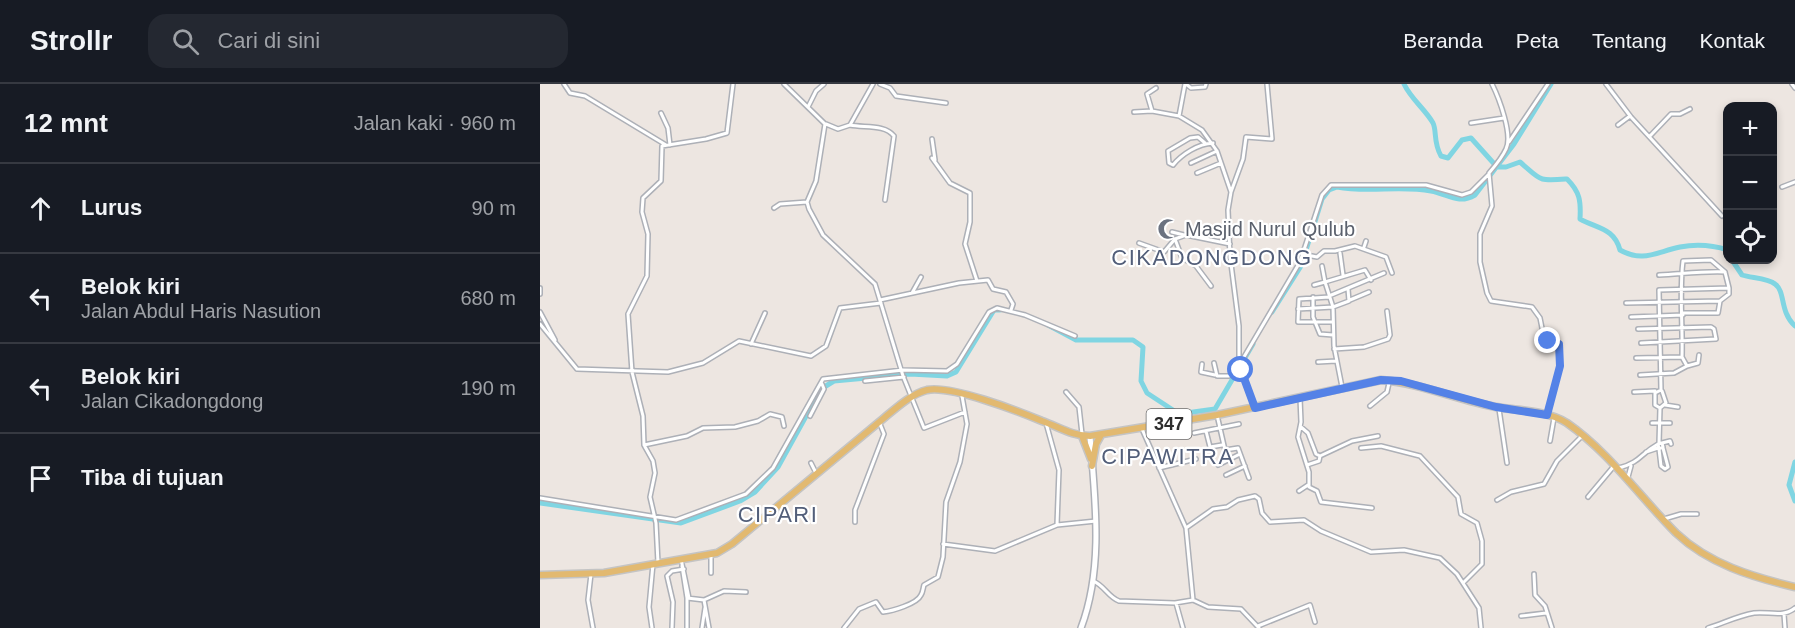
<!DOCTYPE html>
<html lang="id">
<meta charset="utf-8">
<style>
body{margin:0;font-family:Helvetica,sans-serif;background:#242831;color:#f1f3f6}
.controls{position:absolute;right:18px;top:18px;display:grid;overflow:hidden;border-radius:12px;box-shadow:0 3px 9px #0003}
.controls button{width:54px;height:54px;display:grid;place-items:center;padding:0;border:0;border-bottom:2px solid #363941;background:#171b24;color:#f1f3f6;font:30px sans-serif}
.stop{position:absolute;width:18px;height:18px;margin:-14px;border:4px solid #5482e7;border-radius:50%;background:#fff}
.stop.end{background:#5482e7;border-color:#fff;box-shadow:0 2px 6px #0008}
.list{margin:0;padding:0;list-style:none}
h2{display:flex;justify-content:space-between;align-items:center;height:78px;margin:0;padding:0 24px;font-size:26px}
h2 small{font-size:20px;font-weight:400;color:#9ea1a6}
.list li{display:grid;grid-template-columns:39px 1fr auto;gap:18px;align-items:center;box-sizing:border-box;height:90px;padding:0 24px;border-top:2px solid #363941}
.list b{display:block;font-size:22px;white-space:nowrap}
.list p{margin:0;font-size:20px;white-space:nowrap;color:#9ea1a6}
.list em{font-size:20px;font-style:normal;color:#9ea1a6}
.icon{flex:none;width:33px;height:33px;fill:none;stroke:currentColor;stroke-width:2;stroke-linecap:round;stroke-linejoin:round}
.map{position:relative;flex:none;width:1255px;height:544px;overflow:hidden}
header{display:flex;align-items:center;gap:36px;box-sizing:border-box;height:84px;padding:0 30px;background:#171b24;border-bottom:2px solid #363941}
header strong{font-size:28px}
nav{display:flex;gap:33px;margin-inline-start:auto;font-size:21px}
.search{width:420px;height:54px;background:#242831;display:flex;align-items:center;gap:15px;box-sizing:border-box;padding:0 21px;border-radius:18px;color:#9ea1a6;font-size:22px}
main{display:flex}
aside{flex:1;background:#171b24}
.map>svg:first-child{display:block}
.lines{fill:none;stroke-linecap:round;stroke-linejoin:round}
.river{stroke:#80d5e2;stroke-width:5}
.street-casing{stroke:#adb0b7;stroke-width:6}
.secondary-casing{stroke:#adb0b7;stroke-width:8}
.primary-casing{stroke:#c4c4c4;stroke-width:9}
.street{stroke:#fff;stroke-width:3}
.secondary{stroke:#fff;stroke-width:5}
.primary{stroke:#e2b970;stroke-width:6}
.route{stroke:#5482e7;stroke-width:8}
.labels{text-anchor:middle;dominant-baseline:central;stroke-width:4.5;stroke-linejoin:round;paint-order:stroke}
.shield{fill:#fff;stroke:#6c6c6c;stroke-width:1.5}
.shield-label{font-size:18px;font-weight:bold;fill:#2d2d2d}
.worship-label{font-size:20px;fill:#5b616d;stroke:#fff;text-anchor:start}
.quarter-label{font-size:22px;letter-spacing:1.5px;fill:#525e79;stroke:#fff}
</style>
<header>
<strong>Strollr</strong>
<div class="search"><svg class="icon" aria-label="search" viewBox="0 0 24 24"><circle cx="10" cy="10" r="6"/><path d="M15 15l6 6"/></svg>Cari di sini</div>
<nav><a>Beranda</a><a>Peta</a><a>Tentang</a><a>Kontak</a></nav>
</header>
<main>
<aside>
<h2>12 mnt<small>Jalan kaki · 960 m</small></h2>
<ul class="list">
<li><svg class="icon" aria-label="ahead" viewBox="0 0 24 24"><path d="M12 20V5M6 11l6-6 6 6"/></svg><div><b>Lurus</b></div><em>90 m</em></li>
<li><svg class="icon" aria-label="left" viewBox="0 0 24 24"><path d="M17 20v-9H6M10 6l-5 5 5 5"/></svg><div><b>Belok kiri</b><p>Jalan Abdul Haris Nasution</p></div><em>680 m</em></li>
<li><svg class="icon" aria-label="left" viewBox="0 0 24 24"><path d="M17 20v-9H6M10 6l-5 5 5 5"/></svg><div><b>Belok kiri</b><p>Jalan Cikadongdong</p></div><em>190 m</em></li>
<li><svg class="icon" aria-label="arrive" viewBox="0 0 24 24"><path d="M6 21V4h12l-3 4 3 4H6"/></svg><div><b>Tiba di tujuan</b></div></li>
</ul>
</aside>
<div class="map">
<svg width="1255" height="544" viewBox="0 0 1255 544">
<rect width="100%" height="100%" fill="#ede6e1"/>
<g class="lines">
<path class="river" d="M864,0C871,15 885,25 893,39C897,47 893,58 901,72L908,74L922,56L931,54L957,83H966L980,78C1002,97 997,97 1027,95C1040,108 1041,117 1040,135C1058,145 1074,144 1080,166C1103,179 1116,168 1140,163C1156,160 1172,161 1188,166
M1192,176L1202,191C1211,194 1228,194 1235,200C1246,208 1239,227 1255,242
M732,228L761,182L782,115L789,106L797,103C828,109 860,101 891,107C908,110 918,121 935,111L974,60L1011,0
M508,241L536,256H593L603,263L601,297L607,309L639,330L675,325L713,260
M1255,378L1249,401L1255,417
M0,419L141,439L200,417L215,408L238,383L281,305L294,297L370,290L407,292L416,288L454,226H460"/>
<g class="street-casing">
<path id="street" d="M24,0L30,9L45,12L126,61
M244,0L285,40L276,97L267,118L269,125L283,151L335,200L363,292L384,344L425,328
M340,0L350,4L356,12L406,19
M646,0L651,4L665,3L666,0
M952,0C959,14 973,51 966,65C962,74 955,82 949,89L952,122L940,150V178L947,209L951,217L992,223L1000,234L1004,254L1019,259L1020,282L1007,331
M1066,0L1091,33L1182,132
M1252,0L1255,4
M268,23L276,7L284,0
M612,27L607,10L616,4
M594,28L612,27L639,32L662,46L677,67L691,108L688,126L690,172L699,242V282L714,322
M121,29L128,44L130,61
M639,32L645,0
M931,39L964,34
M286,40L298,45L310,41L333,0
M310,41C324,44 345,40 354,52L345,116
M1078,41L1090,32
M1110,52L1131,30H1140L1150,25
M392,55L395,76
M969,58L1008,0
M665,59L658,53L650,54L628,67L629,79L633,81C642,70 658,60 673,59
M392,74L410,99L430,109V138L425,160L437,197
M651,79L677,67
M657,89L681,79
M1242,103L1255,98
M691,108L703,75L706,53L732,55L727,0
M234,124L240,120L267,118
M632,148L644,151
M635,155L642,174L656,182L671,202
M599,159L624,168L635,155L646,151L690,160
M824,163L826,157
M800,169L803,191
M762,170L777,173L784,167H795L815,162L846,173L852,189
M782,182L785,198
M774,201L785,198
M0,204V210
M372,209L381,193
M789,212L844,189
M773,213V233L780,250L793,251
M789,213L759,215L758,238H793
M340,216L419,199L448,196L453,205L466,208L473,220L471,226
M810,216L829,208
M1086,219L1180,217L1189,210V204
M758,225L793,223L809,217L808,205
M0,228L15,256
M1143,229H1178L1180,217
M1091,233L1143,231
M0,240L37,285L128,288L163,279L199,257L271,272L286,262L300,224L341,219
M1098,245L1171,243L1174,245L1176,255L1101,259
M211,260L225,229
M794,265L824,263L848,255L850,251L847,227
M1142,273L1147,282L1158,279L1159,271
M1096,274L1142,273C1143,241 1139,208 1143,177L1171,176L1185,188C1163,187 1141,190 1119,191
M701,278L760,178L782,111L791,101H886L922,111L931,108L949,90
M778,278L796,277
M674,279L677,292H689L699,282
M662,280L661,288L675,291
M1100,291L1134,289L1147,282
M325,297L364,293
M802,303L794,262L793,223L785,198L825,186L831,196
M526,308L539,323L542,350
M1094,308L1115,307
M760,314L761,338L758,353L769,388V403L777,407L781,418L832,424
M1125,321L1138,323
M830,322L847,308L849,299
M1120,324L1126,319L1122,307
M959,325L967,379
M677,331L685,366L698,364L709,394
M270,332L284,305L282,300
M506,339L519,386L517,441
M1112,339H1130
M761,343L768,349L776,370L780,372
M602,345L646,444L653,516L668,523L701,525L719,544
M666,347L670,363L682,361
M654,349L699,340
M1010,357L1014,334
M1119,359L1120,324L1115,321V309L1121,306L1119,206L1189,204L1185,188
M1122,359L1123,363L1119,365L1118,360Z
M1122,359L1130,357L1131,360
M104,361L147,352L163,344L195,343L218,337L230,330L242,333L244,342
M821,364L841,362L880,372L918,413L921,430L937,439L942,457V480L924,498
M1123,364L1128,383L1125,385
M1119,365L1121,382L1125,385
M1106,368L1118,364
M271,379L276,389
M678,381L700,370
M767,381L779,377L780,372L812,357L838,352
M619,384L656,375
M1079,384C1101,378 1100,370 1118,360
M686,391L705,382
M1088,393L1091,382
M759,407L768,401
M1048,413L1074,382
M0,414L136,436L206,410L233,384L283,295L363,286L407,287L417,280L449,228L457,224L485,231L535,252
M957,416L971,408L1004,400L1017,377L1042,352
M1124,435L1141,430H1157
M315,438V426L344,350L340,340
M646,444L673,425L687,423L698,416L715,412L719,415L722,429L730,438L764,436L781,447L831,468L864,466L900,474L917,490L939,524L941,544
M403,460L455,467L517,441L556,437
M171,471V489
M141,475L149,514
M118,479L116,439L110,413L115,389L113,377L104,361L103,332L92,288L88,230L107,192L108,150L102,128L103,114L121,97L122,62L166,55L187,49L193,0
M142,482L147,514V544
M51,490L48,516L53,544
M994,490L995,511L1005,522L1012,544
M553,497C564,501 568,513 579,517L635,519L653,516
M147,514L164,516L169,544
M164,516L184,507L206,508
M636,519L643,544
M1244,530L1245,544
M981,532L1006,529
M718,542L770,521L775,538
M112,544L109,523L113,480
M132,544L133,518L127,492L132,487L144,485
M162,544L165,524
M304,544L319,525L336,518L343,528C352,527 377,520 381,511C383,508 383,504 384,501L398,493L403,473L406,418L420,378L427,340L422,312
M1168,544C1184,539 1197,532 1214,529C1228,527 1243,534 1255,524"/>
</g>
<g class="secondary-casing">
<path id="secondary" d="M541,544C564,483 555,415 550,352"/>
</g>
<g class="primary-casing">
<path id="primary" d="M542,352L551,375
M552,382L556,360L561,351
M0,491L64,489L177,469L192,460L344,334C356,324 371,310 387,306C411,301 478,327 502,337C519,343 532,352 550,352L677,331L841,296C881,299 917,316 956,323C979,327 1006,326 1027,339C1070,369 1099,412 1136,449C1169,480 1212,493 1255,503"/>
</g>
<use href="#street" class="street"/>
<use href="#secondary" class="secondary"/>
<use href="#primary" class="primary"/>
</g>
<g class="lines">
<path class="route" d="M701,286L715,324L841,296L861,297L956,323L1007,331L1020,282L1019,260L1008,257"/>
</g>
<defs>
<g id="mosque-bare" transform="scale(1.62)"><path d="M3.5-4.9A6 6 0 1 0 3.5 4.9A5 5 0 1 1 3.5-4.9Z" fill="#6b7280" stroke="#fff" stroke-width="2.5" paint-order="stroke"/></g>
</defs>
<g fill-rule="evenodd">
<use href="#mosque-bare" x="628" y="145"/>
</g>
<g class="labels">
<rect class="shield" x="606.5" y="325" width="45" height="30" rx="4.5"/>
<g class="shield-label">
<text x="629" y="340">347</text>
</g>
<g class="worship-label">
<text x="645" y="145">Masjid Nurul Qulub</text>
</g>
<g class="quarter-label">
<text x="672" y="173">CIKADONGDONG</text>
<text x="628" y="372">CIPAWITRA</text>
<text x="238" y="430">CIPARI</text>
</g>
</g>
</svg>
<div class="controls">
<button>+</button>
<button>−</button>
<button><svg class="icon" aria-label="locate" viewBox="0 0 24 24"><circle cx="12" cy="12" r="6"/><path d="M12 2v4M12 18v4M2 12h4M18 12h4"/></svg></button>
</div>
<div class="stop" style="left:701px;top:286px"></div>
<div class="stop end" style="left:1008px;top:257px"></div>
</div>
</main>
